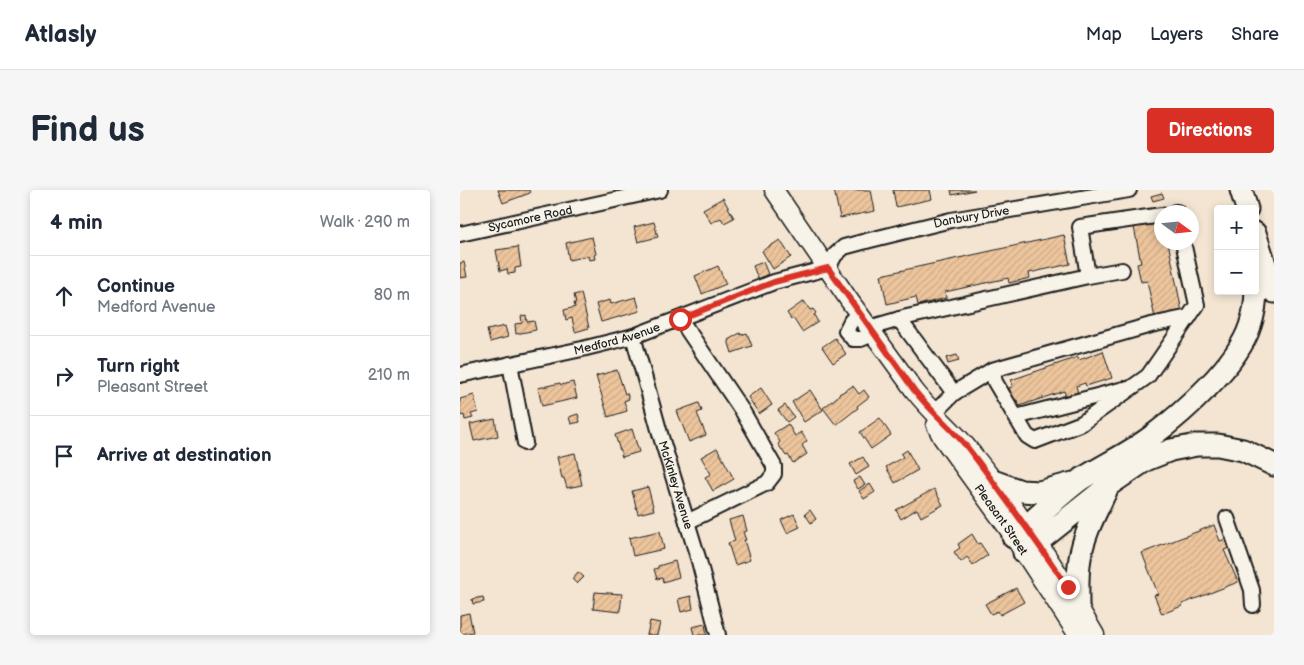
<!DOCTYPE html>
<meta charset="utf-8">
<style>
body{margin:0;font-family:"Balsamiq Sans",sans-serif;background:#f6f6f7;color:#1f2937}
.controls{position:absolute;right:15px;top:15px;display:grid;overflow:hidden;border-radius:5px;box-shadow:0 2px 8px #0003}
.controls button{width:45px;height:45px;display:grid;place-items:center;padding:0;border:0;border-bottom:1px solid #e0e1e3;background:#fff;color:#1f2937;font:25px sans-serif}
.compass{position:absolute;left:694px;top:15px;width:45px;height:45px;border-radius:50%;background:#fff;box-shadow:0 2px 8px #0003;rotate:105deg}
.stop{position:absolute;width:15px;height:15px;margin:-11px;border:4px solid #d93025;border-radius:50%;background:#fff}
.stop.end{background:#d93025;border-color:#fff;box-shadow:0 1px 5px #0008}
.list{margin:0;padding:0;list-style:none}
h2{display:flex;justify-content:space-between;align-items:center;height:65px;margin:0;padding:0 20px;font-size:21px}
h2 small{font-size:16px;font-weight:400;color:#747a83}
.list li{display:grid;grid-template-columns:32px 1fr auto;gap:15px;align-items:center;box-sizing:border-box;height:80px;padding:0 20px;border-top:1px solid #e0e1e3}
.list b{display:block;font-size:19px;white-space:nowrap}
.list p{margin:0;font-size:16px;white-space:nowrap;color:#747a83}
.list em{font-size:16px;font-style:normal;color:#747a83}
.icon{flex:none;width:28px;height:28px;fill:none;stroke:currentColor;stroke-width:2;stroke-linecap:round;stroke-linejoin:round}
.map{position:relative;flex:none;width:814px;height:445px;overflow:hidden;border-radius:5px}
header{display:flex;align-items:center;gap:30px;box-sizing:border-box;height:70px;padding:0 25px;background:#fff;border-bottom:1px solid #e0e1e3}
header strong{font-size:24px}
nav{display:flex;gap:28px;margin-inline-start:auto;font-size:18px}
.intro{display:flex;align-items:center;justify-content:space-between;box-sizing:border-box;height:120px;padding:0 30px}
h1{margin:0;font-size:35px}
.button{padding:12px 22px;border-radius:5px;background:#d93025;color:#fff;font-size:18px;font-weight:700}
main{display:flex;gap:30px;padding:0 30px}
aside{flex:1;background:#fff;border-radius:5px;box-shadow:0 2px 8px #0003}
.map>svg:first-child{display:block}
.building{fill:url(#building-hatch);stroke:#1c1c1c}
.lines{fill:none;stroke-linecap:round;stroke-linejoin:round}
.minor-casing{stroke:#1c1c1c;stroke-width:18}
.major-casing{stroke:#1c1c1c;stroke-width:21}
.highway-casing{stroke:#1c1c1c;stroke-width:25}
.minor{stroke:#f7f3e8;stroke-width:14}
.major{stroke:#f7f3e8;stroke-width:18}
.highway{stroke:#f7f3e8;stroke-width:21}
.route{stroke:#d93025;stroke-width:6}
.labels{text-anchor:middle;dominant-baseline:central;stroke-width:4;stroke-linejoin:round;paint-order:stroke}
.street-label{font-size:12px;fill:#1c1c1c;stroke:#f7f3e8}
</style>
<header>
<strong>Atlasly</strong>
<nav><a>Map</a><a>Layers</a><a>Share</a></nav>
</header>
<div class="intro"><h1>Find us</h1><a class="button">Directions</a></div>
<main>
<aside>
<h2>4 min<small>Walk · 290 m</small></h2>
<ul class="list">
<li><svg class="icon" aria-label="ahead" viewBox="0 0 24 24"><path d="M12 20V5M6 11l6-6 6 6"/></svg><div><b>Continue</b><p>Medford Avenue</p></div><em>80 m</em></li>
<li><svg class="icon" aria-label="right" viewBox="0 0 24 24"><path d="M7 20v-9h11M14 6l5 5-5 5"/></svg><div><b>Turn right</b><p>Pleasant Street</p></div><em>210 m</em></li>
<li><svg class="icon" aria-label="arrive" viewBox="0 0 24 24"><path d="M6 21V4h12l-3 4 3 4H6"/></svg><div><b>Arrive at destination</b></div></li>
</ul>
</aside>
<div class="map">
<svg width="814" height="445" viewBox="0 0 814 445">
<defs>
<pattern id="building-hatch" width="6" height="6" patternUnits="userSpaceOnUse" patternTransform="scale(1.25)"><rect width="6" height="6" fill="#edc59d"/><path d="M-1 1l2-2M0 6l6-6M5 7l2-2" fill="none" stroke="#cba987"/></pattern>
</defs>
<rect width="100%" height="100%" fill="#f4e5d2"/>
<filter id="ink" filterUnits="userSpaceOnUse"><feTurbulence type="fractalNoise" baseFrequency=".02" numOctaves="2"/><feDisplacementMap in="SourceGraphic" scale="10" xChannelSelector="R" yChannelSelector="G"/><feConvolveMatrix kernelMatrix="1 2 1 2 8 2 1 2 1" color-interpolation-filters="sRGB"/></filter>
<g filter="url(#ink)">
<path class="building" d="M38,0H69L70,3L43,13Z
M374,0H411L415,21L380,28Z
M433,0H470L472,9L436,17Z
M491,0H515L492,5Z
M702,3L704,8L693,11L691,6Z
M263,8L274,28L264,33L261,28L251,33L243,19Z
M702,31V52H708L722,122L695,128L687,91L681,92L677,74L681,73L674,37Z
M194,32L198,47L178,52L174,37Z
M604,45L610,74L569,83L570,88L549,93L548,88L485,102L486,108L458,115L456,107L427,114L421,85Z
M132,47L136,64L134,65L135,69L129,70L128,66L109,70L106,53Z
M320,50L331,67L313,79L302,61Z
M58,57L61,77L55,78V83L48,84L47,79L40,81L36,60Z
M4,72L7,87L0,88V73Z
M303,72L308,84L298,89L293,76Z
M258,76L266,94L242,104L235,86Z
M121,103L129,138L115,142L112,128L106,130L104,120L115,117L114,113H116L114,105Z
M176,107L180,121L141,132L136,114L150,110L151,114Z
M344,111L350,120L353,119L356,123L354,125L358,132L342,142L333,128L331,129L327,123Z
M66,125L67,132L74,131L76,140L56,144L55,134L62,133L61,126Z
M45,136L48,147L30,152L27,140Z
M280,143L281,145L287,143L292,156L272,163L268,150Z
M375,148L386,164L373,173L362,157Z
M643,161L652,188L626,196L625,193L616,196L618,203L606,207L604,201L559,216L557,210L553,211L549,198L553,196L551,190L618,167L619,170Z
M497,165L499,171L488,174L486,168Z
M157,180L165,204L167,203L169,209L164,211L167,221L148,227L136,186Z
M113,192L117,208L82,216L78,198L100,193L101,195Z
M393,196L399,204L404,200L409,207L397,216L398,218L376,235L363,218L377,207L379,204Z
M301,198L312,215L299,224L288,207Z
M350,200L363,220L344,232L332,212Z
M14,205L18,222L11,224L13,228L5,230L4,225L0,226V209Z
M239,213L242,221L237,223L246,245L229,252L217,221Z
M325,215L334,227L327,232L318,220Z
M118,224L120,232L111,234L109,227Z
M420,228L431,245L411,259L400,242Z
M35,229L38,246L14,251L10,234Z
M328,234L335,246L341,242L347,251L342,255L347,264L333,273L328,265L326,266L318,254L320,252L314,243Z
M172,239L179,262L162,267L155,245Z
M257,258L274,289L253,301L245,287L251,284L241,267Z
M447,260L458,280L435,293L426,277L443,267L441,264Z
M115,263L122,295L107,298L104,288H102L97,267Z
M403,267L409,277L396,285L390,274Z
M400,287L405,295L398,299L393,291Z
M410,294L415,302L404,309L399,301Z
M188,297L194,320L178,324L172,301Z
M474,299L483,315L461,327L457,319L441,329L436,320Z
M350,320L356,329L351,333L345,324Z
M334,324L340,337L327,343L321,330Z
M283,326L287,341L283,342L286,350H284L290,370L275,375L268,353L275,351L269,330Z
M754,335L760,351L769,348L772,357L764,360L778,392L722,414V416L702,424L694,405L698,404L682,363Z
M200,341L204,359L173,366L169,348Z
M512,344L518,354L520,353L528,365L513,375L507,367L501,372L494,362L500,358L498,354Z
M215,371L219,387L203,392L202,388L197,389L194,379L198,378V376Z
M118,382L124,387L117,394L112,389Z
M556,398L564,412L540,425L538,421L531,424L525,414Z
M135,402L162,404L160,422L133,419Z
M231,406L233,419L221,422L218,409Z
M23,407L24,412L13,414L12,409Z
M9,423L13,442L0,444V425Z
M190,431L200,433L197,445H187Z
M245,434L247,445H234L232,437Z"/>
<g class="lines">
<g class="minor-casing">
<g id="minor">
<path d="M715,22H717"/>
<path id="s1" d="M0,44L200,0"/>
<path d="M628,86L662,80"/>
<path d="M398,123L391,131L386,141L393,149H401L413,144"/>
<path d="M220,129L283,222L314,276V284L307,293L227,332"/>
<path d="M439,129L494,203L532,180L535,192L567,246L575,251L622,233L688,186L737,115L723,52"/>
<path d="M409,138L447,127L628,86L620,37L702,25"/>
<path id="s2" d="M173,146L201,247L239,371L258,445"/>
<path d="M50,174L65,253"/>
<path d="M532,180L691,135L729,127"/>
<path id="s3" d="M0,185L122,159L174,146L314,92L368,78L375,65L384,57L410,50L491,30L669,0"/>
<path d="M474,223L494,203"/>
<path d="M556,227L664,199"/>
<path d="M767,328L792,400L793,415"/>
</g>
</g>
<g class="major-casing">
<g id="major">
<path d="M314,0L389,110L454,200C470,221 490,237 506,256C554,314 598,380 635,445"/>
<path id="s4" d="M476,235L482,247L550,341L618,445"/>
</g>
</g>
<g class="highway-casing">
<path id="highway" d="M781,0L787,19
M795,43L814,102
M533,291L561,301L579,302L613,293
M553,347C576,329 597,307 620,290C643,275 670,263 692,246C723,223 778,174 790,136C796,119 797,102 795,84
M564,363L652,293L686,270L711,260L737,255H758L783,260L814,275
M618,416C618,400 617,384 620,368C624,344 636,322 646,301"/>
</g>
<use href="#minor" class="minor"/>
<use href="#major" class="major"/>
<use href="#highway" class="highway"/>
</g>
</g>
<g class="lines" filter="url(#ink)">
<path class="route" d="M220,129L314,92L368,78L454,200C470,221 491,237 507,257C542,302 575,350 608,397"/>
</g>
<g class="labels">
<g class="street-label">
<text stroke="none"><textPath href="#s3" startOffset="542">Danbury Drive</textPath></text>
<text stroke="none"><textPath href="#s1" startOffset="72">Sycamore Road</textPath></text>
<text stroke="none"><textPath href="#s3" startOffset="161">Medford Avenue</textPath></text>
<text stroke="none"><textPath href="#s2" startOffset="155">McKinley Avenue</textPath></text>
<text stroke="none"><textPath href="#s4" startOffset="115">Pleasant Street</textPath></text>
</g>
</g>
</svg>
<div class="controls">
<button>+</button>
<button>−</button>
</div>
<svg class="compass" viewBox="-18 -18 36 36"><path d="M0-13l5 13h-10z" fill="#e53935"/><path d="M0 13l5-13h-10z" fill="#747a83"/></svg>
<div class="stop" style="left:220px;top:129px"></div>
<div class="stop end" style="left:608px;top:397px"></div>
</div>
</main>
